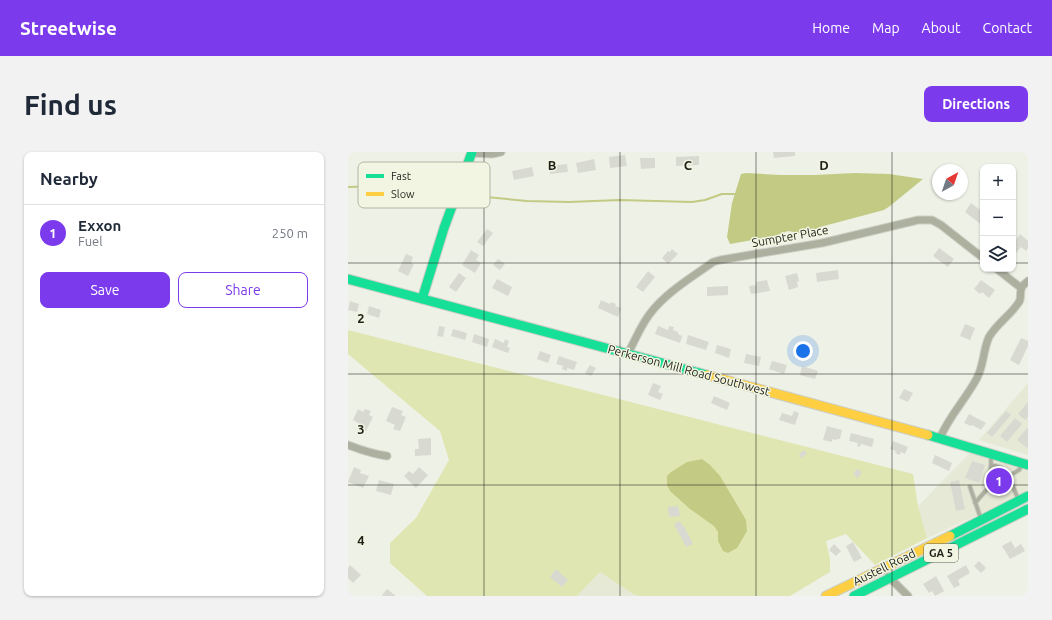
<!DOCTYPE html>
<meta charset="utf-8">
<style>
body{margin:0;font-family:Ubuntu,sans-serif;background:#f2f2f3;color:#1f2937}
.controls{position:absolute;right:12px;top:12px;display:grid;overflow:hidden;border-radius:8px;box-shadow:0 1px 3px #0004}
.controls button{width:36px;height:36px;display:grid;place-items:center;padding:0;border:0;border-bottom:1px solid #e0e1e3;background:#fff;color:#1f2937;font:20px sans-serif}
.compass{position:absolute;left:584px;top:12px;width:36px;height:36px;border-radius:50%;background:#fff;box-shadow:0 1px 3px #0004;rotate:40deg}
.you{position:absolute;left:455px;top:199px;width:14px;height:14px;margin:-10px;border:3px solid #fff;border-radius:50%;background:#1a73e8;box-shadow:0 0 0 6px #1a73e833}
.badge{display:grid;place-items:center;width:26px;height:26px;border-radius:50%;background:#7c3aed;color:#fff;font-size:13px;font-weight:700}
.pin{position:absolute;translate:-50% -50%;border:2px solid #fff;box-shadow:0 1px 4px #0006}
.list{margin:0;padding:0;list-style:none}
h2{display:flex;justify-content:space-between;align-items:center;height:52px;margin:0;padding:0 16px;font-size:17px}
h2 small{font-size:13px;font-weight:400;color:#747a83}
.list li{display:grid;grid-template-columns:26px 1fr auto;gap:12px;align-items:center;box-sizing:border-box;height:56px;padding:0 16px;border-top:1px solid #e0e1e3}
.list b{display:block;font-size:15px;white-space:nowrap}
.list p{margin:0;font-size:13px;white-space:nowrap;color:#747a83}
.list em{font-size:13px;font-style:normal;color:#747a83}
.actions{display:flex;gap:8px;padding:12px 16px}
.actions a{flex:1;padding:9px 0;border:1px solid #7c3aed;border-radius:8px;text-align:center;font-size:14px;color:#7c3aed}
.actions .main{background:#7c3aed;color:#fff}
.icon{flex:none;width:22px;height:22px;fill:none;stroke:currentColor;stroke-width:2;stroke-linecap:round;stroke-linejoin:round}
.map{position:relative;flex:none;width:680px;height:444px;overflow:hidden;border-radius:8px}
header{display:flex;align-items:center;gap:24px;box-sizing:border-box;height:56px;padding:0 20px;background:#7c3aed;color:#fff}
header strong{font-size:19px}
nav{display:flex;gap:22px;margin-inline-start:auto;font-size:14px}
.intro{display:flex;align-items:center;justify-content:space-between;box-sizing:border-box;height:96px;padding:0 24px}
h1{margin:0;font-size:28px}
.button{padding:10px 18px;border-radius:8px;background:#7c3aed;color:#fff;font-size:14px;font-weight:700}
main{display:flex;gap:24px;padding:0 24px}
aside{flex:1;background:#fff;border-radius:8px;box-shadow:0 1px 3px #0004}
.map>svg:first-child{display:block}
.built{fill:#e5e9d5}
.green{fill:#e0e6b2}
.water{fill:#c3ca83}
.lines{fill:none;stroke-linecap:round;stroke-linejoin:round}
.stream{stroke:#c3ca83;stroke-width:2}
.building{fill:#d8dad1}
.lane-casing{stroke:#cccfc6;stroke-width:5.5}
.street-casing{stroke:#cccfc6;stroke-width:9}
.fast-casing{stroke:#cccfc6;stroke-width:11}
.slow-casing{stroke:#cccfc6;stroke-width:11}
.lane{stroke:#adb09e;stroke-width:3.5}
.street{stroke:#adb09e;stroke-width:7}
.fast{stroke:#16e098;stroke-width:9}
.slow{stroke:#ffcf43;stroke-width:9}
.grid{fill:none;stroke:#1f2019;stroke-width:1;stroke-opacity:0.55}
.labels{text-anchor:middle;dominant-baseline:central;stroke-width:3;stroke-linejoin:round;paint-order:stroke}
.shield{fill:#f2f5e1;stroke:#5e6055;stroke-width:1}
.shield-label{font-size:11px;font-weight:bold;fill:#1f2019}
.street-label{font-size:12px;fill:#1f2019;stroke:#f2f5e1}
.key{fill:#f2f5e1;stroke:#b3b5a5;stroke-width:1}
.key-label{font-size:11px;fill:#1f2019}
.grid-label{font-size:13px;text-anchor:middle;font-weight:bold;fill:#1f2019;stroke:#f2f5e1;stroke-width:3;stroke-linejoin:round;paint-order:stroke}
</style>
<header>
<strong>Streetwise</strong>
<nav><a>Home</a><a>Map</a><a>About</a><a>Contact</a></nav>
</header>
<div class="intro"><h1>Find us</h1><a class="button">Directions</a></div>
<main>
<aside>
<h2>Nearby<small></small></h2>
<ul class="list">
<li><span class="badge">1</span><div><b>Exxon</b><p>Fuel</p></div><em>250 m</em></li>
</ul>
<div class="actions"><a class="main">Save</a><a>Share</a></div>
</aside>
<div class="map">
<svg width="680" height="444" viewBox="0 0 680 444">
<rect width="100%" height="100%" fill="#eef1e6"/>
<path class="built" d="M680,231V303L631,288Z
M623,300L680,319V340L579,386L570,354Z
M252,420L285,442L292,444H229Z"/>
<path class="green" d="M0,178L565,322L570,354L579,386L527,413L498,382L478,389L482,407V420L442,444H292L285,442L252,420L229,444H79L42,411V391L68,366L101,308L92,279L0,202Z"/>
<path class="water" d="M398,21L433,23H466L507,21L541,22L575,27L542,54L536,58L472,75L457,82L440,79L427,84L382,92L379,85L384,51L393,22Z
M354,307L362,313L372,324L398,368L399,379L389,396L380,401L375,399L370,389V380L366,374L342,357L322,339L319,333V324L323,320L339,310Z"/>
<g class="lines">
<path class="stream" d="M0,35L32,34L98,42
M117,43L179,49L221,50L271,48L344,50L357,48L374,42H387"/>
</g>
<path class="building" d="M425,0H447V4L426,6Z
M277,3L279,14L262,16L261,5Z
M351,4V13L328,14V5Z
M292,6H307V16L293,17Z
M246,7L248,18L230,21L228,11Z
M219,12L220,20L202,22L201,14Z
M184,15L186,24L166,28L164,19Z
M623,51L632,58L633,57L635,58V74L617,60Z
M139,77L145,81L135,94L129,90Z
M672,82L680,89V96L678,99L673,95L668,101L665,99V92Z
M591,96L606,107L600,115L585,104Z
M324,97L330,102L320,112L314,106L320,99L322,100Z
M123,98L131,103L128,108L133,111L127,121L114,113Z
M58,102L65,105L63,111L66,112L60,124L50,119Z
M150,107L157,112L152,118L145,113Z
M490,118L491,127L469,130L468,121Z
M300,119L307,125L295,140L288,135Z
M111,121L118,126L108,140L101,135Z
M449,121L451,129L449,130L450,135L441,138L437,124Z
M149,127L164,135L160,144L144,136Z
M419,128L422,139L403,142L401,134L408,133V130Z
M633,128L647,138L641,146L634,140L632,142L626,137Z
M380,134V143L359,144V135Z
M253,148L262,152L263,150L268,152L267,154L273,156L270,165L250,156Z
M2,149L11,152L9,160L0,158Z
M21,154L33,158L31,166L19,162Z
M617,172L627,176L622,188L612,184Z
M91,174L97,175L95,185L89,184Z
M310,174L320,178L321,174L326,175L325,178L330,180V182L334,184L332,191L307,182Z
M105,177L119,181L117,188L103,184Z
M126,182L141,187L139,195L124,190Z
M340,183L361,190L358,198L338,192Z
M673,186L680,189V194L671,213L662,208Z
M147,187L156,191L157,187L161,189L159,195L162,196L160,201L144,195Z
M369,193L383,197L381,206L367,201Z
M192,199L203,203L200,211L189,207Z
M398,202L413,205L411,214L396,211Z
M211,204L229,210L226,218L219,216V219L214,217L215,214L208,212Z
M424,209L439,213L436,222L421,217Z
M242,213L248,216L243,224L237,221Z
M454,214L470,219L467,227L452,223Z
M305,231L313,234L310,240L315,242L312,248L300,243Z
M556,237L565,241L560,250L551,246Z
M366,244L382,251L379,258L363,251Z
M680,250V265L677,268L670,262Z
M44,255L55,259L53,263L58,265L52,279L45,277L47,273L38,269Z
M10,257L15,260L17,257L23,259L21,263L25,265L18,279L12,276L14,273L5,268Z
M446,259L451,261L447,273L431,268L434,261L444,264Z
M658,259L663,263L644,285L639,281Z
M621,262L638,271L633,278L624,273L623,274L616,271Z
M667,266L674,272L659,290L652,284Z
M479,274L494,278L492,287H489L488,288L484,287V290L475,288Z
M679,276L680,277V294L679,296L669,288Z
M503,281L526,287L524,295L513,292L512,295L509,294L510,291L501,289Z
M83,286V303L67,304V297H71L70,287Z
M545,289L560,295L557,302L553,300L552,303L547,301L548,299L542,297Z
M455,298L459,301L454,306L451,303Z
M587,303L604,311L601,319L584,311Z
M624,309L637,313L631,331L617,326Z
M6,315L13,318L12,321L21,324L15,336L0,330Z
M71,315L80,323L68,336L56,324L61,319L65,322Z
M509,317L514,320L510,326L505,322Z
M652,317L657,319L650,340L645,338Z
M31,328L46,332L43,343L28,339Z
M611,328L617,357L608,359L602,330Z
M330,354L332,364L321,365L320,355Z
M332,369L335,375L336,374L345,392L338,395L326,372Z
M663,389L667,396L673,392L677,399L662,407L654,394Z
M505,390L514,406L506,410L498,394Z
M486,392L493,399L488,404L481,398Z
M631,409L638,416L633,421L626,414Z
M2,413L13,423L5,431L0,426V416Z
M618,413L622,421L610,428L612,433L606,436L599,424Z
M208,417L220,428L214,435L202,425Z
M588,424L596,439L587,444L584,439L581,441L575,432Z
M39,437L48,444H35L34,443Z"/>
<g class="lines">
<g class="lane-casing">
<path id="lane" d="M643,302V313C651,315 658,316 661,324
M622,335L633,367
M670,347L661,324L671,318L674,313
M627,351L641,335L643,313"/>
</g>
<g class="street-casing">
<path id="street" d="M124,1L144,2L153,0
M649,117L673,136
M280,201C287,189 292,175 301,163C317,141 343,126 365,110L372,108L474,91L570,68H584L593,73L635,106
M592,286C601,264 618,247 629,226C636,213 635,198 641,185C649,171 663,163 671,150C674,146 671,140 674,135C675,133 678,131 680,129
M0,293C13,298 25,302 39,304
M540,425L542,426L560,444"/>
</g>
<g class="fast-casing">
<path id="fast" d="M0,127L359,223
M74,147L96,76L124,0
M580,283L680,313
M602,384L680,344
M506,444L680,357"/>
</g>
<g class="slow-casing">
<path id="slow" d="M359,223L580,283
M478,444L602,384"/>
</g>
<use href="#lane" class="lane"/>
<use href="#street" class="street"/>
<use href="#fast" class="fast"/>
<use href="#slow" class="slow"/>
</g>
<path class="grid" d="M136,0V444M272,0V444M408,0V444M544,0V444M0,111H635M665,111H680M0,222H680M0,333H680"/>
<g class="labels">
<rect class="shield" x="576" y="392" width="34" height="18" rx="3"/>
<g class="shield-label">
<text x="593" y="401">GA 5</text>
</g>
<g class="street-label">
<text transform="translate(442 84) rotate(-10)">Sumpter Place</text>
<text transform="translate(341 218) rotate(15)">Perkerson Mill Road Southwest</text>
<text transform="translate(536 415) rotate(-26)">Austell Road</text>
</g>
</g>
<rect x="10" y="10" width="132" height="46" rx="6" class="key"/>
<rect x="18" y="22" width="18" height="4" fill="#16e098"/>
<rect x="18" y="40" width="18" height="4" fill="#ffcf43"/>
<g class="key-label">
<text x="43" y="28">Fast</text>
<text x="43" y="46">Slow</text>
</g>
<g class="grid-label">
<text x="204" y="18">B</text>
<text x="340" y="18">C</text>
<text x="476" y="18">D</text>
<text x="13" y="171">2</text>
<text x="13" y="282">3</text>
<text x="13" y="393">4</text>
</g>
</svg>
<div class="controls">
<button>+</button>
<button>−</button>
<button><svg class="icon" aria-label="layers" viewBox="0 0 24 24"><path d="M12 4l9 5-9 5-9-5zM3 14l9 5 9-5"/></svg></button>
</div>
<svg class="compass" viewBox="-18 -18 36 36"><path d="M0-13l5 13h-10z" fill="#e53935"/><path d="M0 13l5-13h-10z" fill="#747a83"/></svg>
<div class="you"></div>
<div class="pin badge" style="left:651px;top:329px">1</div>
</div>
</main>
